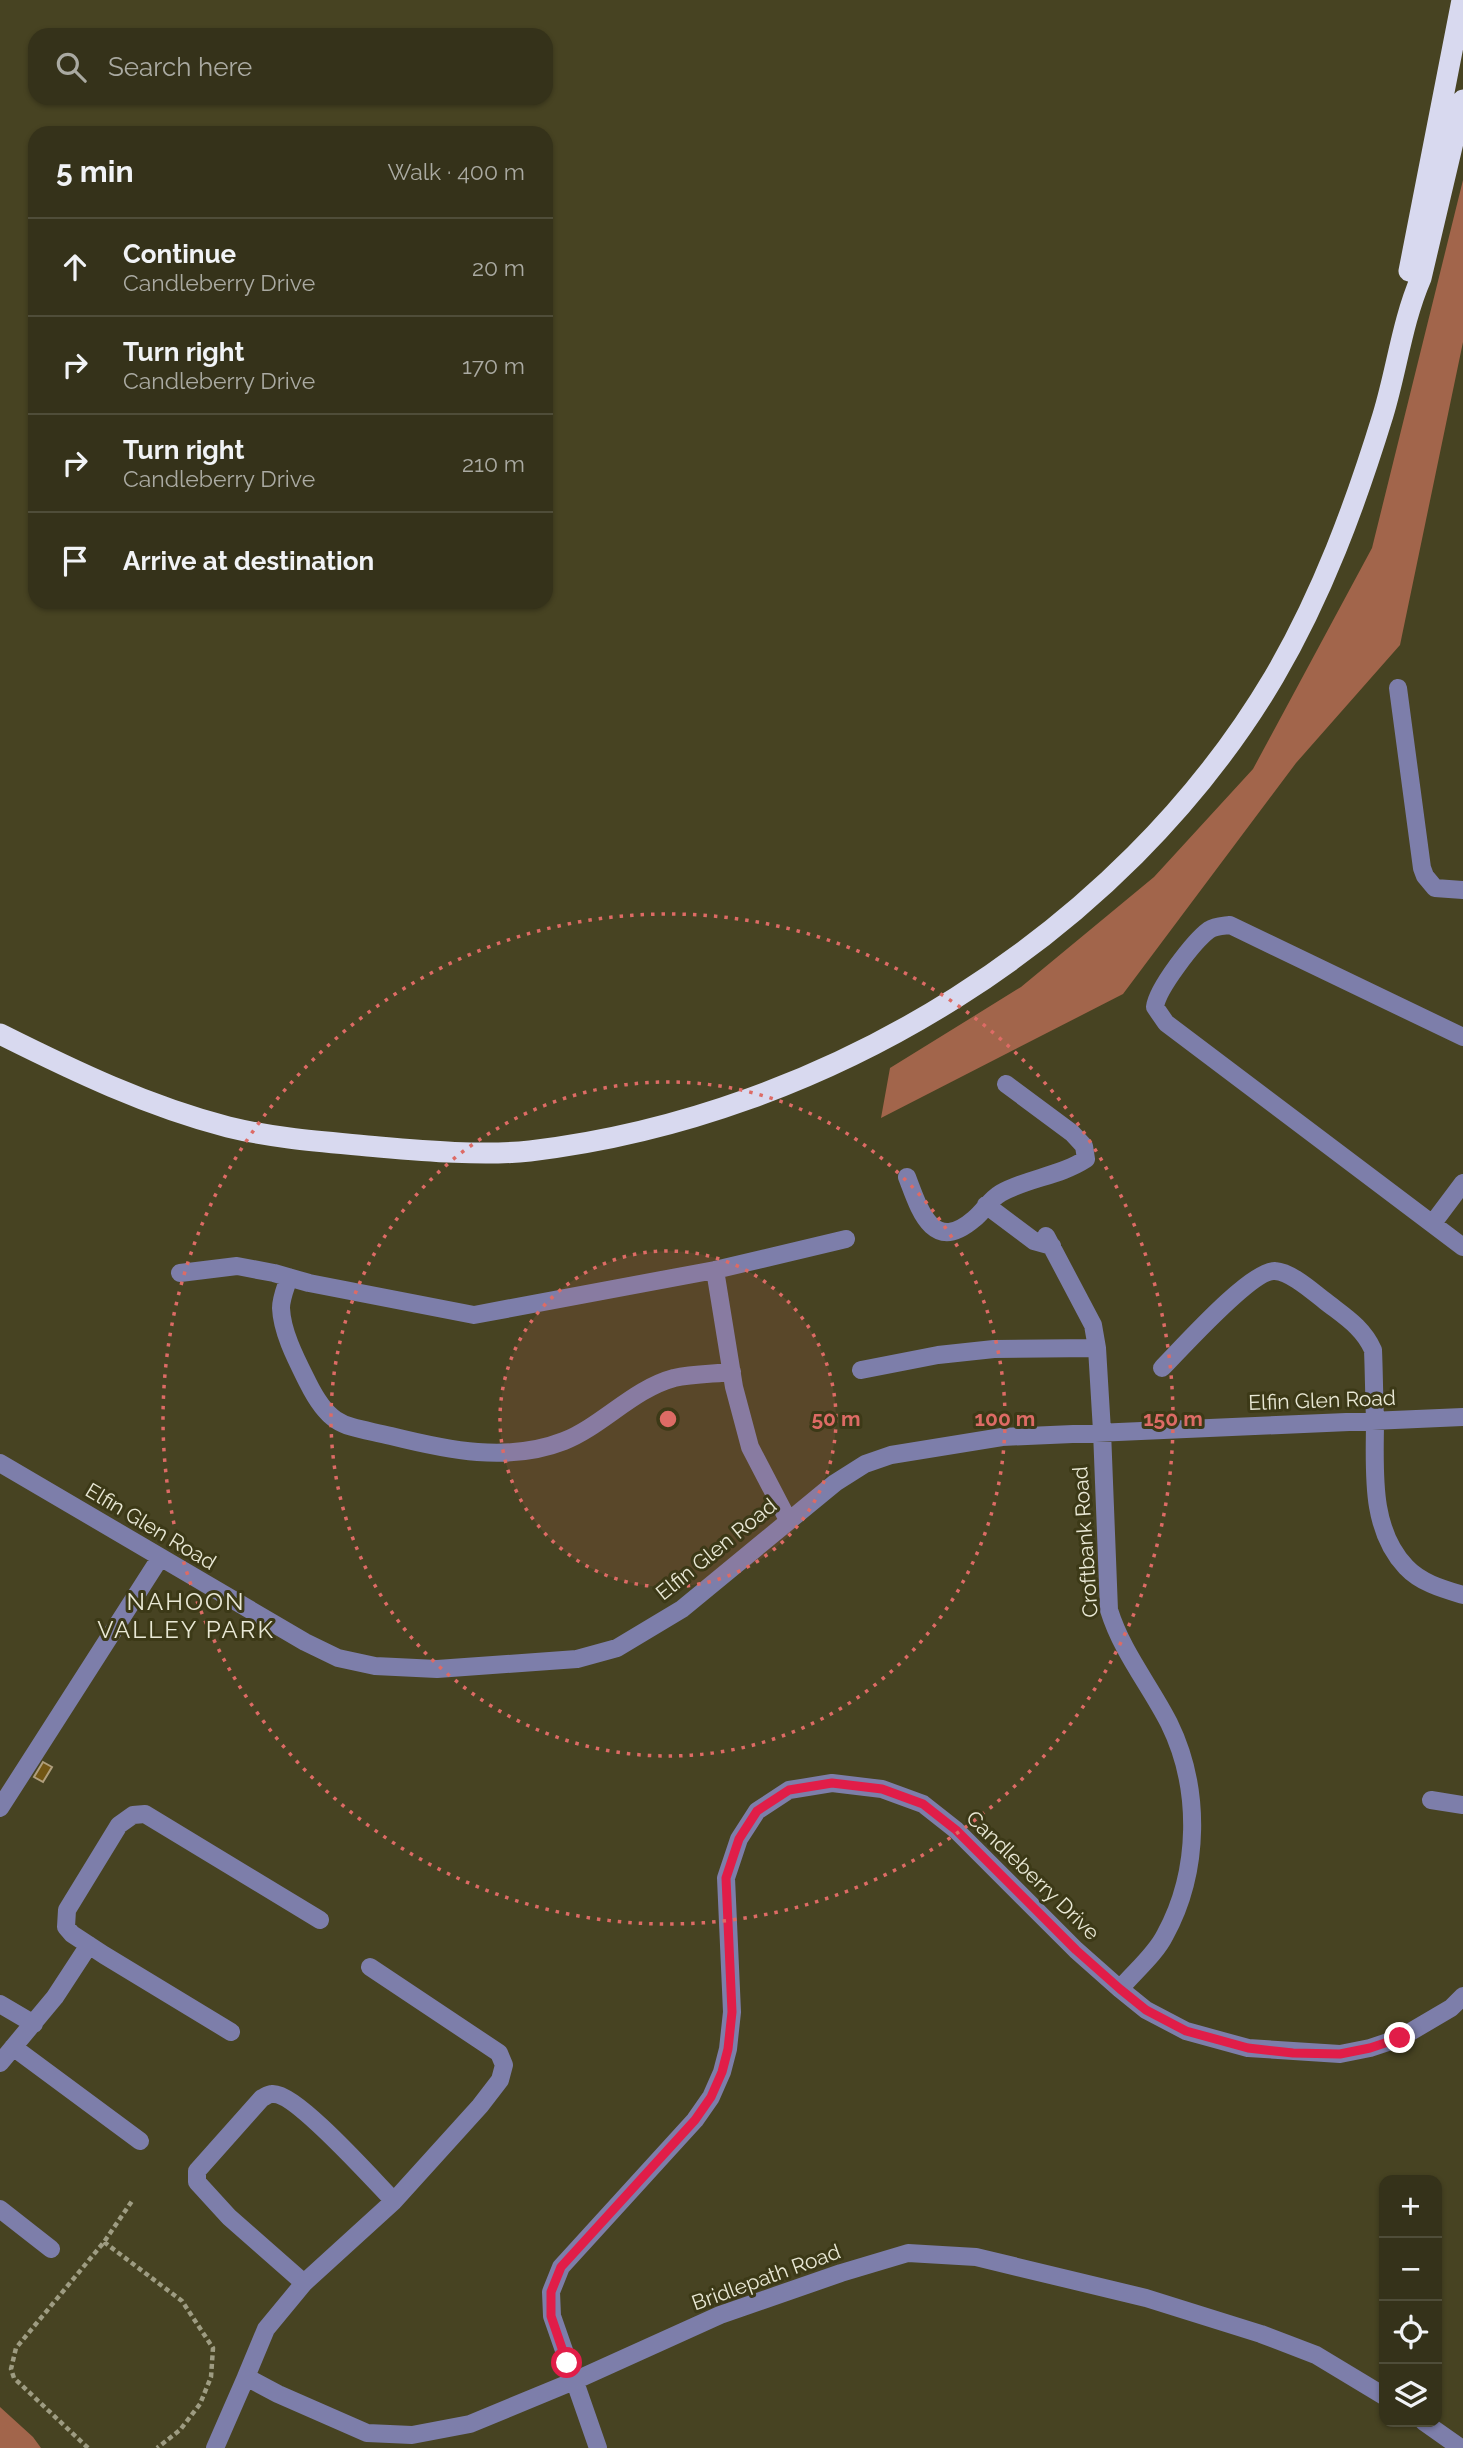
<!DOCTYPE html>
<meta charset="utf-8">
<style>
body{margin:0;font-family:Raleway,sans-serif;background:#3d3a23;color:#f1f3f6}
.controls{position:absolute;right:21px;bottom:21px;display:grid;overflow:hidden;border-radius:14px;box-shadow:0 2px 5px #0004}
.controls button{width:63px;height:63px;display:grid;place-items:center;padding:0;border:0;border-bottom:2px solid #4f4d39;background:#35321a;color:#f1f3f6;font:35px sans-serif}
.stop{position:absolute;width:21px;height:21px;margin:-16px;border:5px solid #e11d48;border-radius:50%;background:#fff}
.stop.end{background:#e11d48;border-color:#fff;box-shadow:0 2px 7px #0008}
.list{margin:0;padding:0;list-style:none}
h2{display:flex;justify-content:space-between;align-items:center;height:91px;margin:0;padding:0 28px;font-size:30px}
h2 small{font-size:23px;font-weight:400;color:#aaaaa2}
.list li{display:grid;grid-template-columns:46px 1fr auto;gap:21px;align-items:center;box-sizing:border-box;height:98px;padding:0 28px;border-top:2px solid #4f4d39}
.list b{display:block;font-size:26px;white-space:nowrap}
.list p{margin:0;font-size:23px;white-space:nowrap;color:#aaaaa2}
.list em{font-size:23px;font-style:normal;color:#aaaaa2}
.icon{flex:none;width:38px;height:38px;fill:none;stroke:currentColor;stroke-width:2;stroke-linecap:round;stroke-linejoin:round}
.map{position:relative;flex:none;width:1463px;height:2448px;overflow:hidden}
.search{position:absolute;background:#35321a;box-shadow:0 2px 5px #0004;left:28px;top:28px;width:525px;height:77px;display:flex;align-items:center;gap:18px;box-sizing:border-box;padding:0 24px;border-radius:21px;color:#aaaaa2;font-size:26px}
.panel{position:absolute;background:#35321a;box-shadow:0 2px 5px #0004;left:28px;top:126px;width:525px;height:483px;border-radius:21px}
.map>svg:first-child{display:block}
.forest{fill:#a2654b}
.building{fill:#725614;stroke:#af9e7c;stroke-width:2}
.lines{fill:none;stroke-linecap:round;stroke-linejoin:round}
.path{stroke:#9e9c82;stroke-width:4.5;stroke-dasharray:5 3.5;stroke-linecap:butt}
.minor{stroke:#7d7eaa;stroke-width:18}
.highway{stroke:#d8d9ef;stroke-width:21}
.route{stroke:#e11d48;stroke-width:9}
.ring{fill:none;stroke:#dd6b65;stroke-width:3.5;stroke-dasharray:3.5 7}
.labels{text-anchor:middle;dominant-baseline:central;stroke-width:6;stroke-linejoin:round;paint-order:stroke}
.street-label{font-size:21px;fill:#e9e8d5;stroke:#3c3917}
.quarter-label{font-size:24px;letter-spacing:2px;fill:#e9e8d5;stroke:#3c3917}
.centre{fill:#dd6b65;stroke:#3c3917;stroke-width:3.5}
.ring-label{font-size:21px;text-anchor:middle;font-weight:bold;fill:#dd6b65;stroke:#3c3917;stroke-width:6;stroke-linejoin:round;paint-order:stroke}
</style>
<div class="map">
<svg width="1463" height="2448" viewBox="0 0 1463 2448">
<rect width="100%" height="100%" fill="#474322"/>
<path class="forest" d="M1463,180V342L1400,645L1296,763L1123,994L881,1118L890,1068L1021,987L1154,877L1253,769L1372,548Z
M0,2407L33,2437L41,2448H0Z"/>
<path class="building" d="M43,1762L52,1767L43,1782L34,1777Z"/>
<g class="lines">
<path class="path" d="M104,2242L182,2301L213,2348L211,2377L200,2404L180,2430L157,2448
M88,2448L14,2378L11,2369L16,2348L104,2242L132,2201"/>
<path class="minor" d="M1398,688L1422,868L1425,876L1435,888L1463,890
M1463,1037L1230,925C1223,926 1215,926 1209,930C1194,941 1157,989 1155,1007L1166,1023L1463,1247
M907,1177C919,1208 932,1255 974,1219C984,1211 989,1200 1001,1193C1028,1178 1060,1176 1086,1159L1084,1146L1072,1133L1006,1084
M986,1205L1034,1241L1052,1246
M1433,1223L1463,1183
M1046,1236L1093,1325L1097,1348L1102,1431L1109,1610C1122,1652 1149,1684 1169,1723C1201,1788 1200,1871 1165,1935C1155,1955 1134,1972 1120,1989
M715,1270L734,1387L750,1447L788,1520
M180,1273L237,1266L274,1273L309,1283L474,1315L715,1270L846,1239
M289,1277C286,1287 281,1298 281,1308C282,1333 297,1361 308,1383C331,1429 345,1425 391,1436C447,1450 508,1463 564,1441C602,1426 633,1389 674,1378C692,1374 713,1374 732,1372
M1162,1368C1181,1349 1252,1269 1275,1271C1291,1272 1312,1291 1325,1301C1344,1316 1363,1327 1373,1350C1374,1373 1374,1396 1375,1419C1375,1469 1369,1528 1406,1567C1421,1583 1443,1589 1463,1595
M861,1370L938,1355L994,1349L1097,1348
M0,1463L305,1642L338,1658L375,1666L437,1669L577,1659L617,1648L682,1609L835,1483L865,1464L891,1455L1002,1437L1463,1417
M1431,1800L1463,1805
M0,1808L160,1558
M0,2004L34,2024
M231,2032L104,1955L72,1934L66,1927L67,1910L119,1825L133,1815L145,1814L320,1920
M13,2047L140,2141
M0,2063L55,1997L89,1945
M0,2209L51,2249
M304,2283L229,2217L197,2182V2171L262,2098C265,2097 268,2094 272,2094C295,2091 375,2182 394,2201
M246,2377L266,2329L304,2283L394,2201L480,2106L500,2080L504,2065L499,2053L370,1967
M1424,2422L1461,2448
M215,2448L246,2377L278,2394L367,2433L412,2435L470,2424L574,2381L720,2315L841,2273L908,2253L976,2257L1146,2298L1261,2334L1316,2355L1384,2396
M598,2448L552,2316L551,2292L561,2267L695,2120L711,2097L722,2072L728,2049L732,2012L726,1878L739,1839L757,1811L789,1790L832,1783L882,1789L923,1804L956,1830L1076,1950L1120,1989L1146,2010L1186,2031L1248,2048L1340,2054L1370,2048L1400,2038L1451,2008L1463,1996"/>
<path class="highway" d="M1409,271L1462,0
M0,1034C74,1071 147,1106 228,1127C277,1139 328,1142 379,1147C425,1151 484,1156 530,1151C827,1116 1121,935 1274,677C1322,595 1355,506 1383,415C1397,369 1402,322 1421,278L1463,100"/>
</g>
<g class="lines">
<path class="route" d="M567,2363L551,2316V2292L561,2267L695,2120L711,2097L722,2072L728,2049L732,2012L726,1878L739,1839L757,1811L789,1790L832,1783L882,1789L923,1804L956,1830L1076,1950L1120,1989L1146,2010L1186,2031L1248,2048L1293,2053L1340,2054L1370,2048L1400,2038"/>
</g>
<circle cx="668" cy="1419" r="168" fill="#dd6b65" fill-opacity=".12"/>
<g class="ring">
<circle cx="668" cy="1419" r="168"/>
<circle cx="668" cy="1419" r="337"/>
<circle cx="668" cy="1419" r="505"/>
</g>
<g class="labels">
<g class="street-label">
<text transform="translate(1322 1400) rotate(-2)">Elfin Glen Road</text>
<text transform="translate(151 1526) rotate(31)">Elfin Glen Road</text>
<text transform="translate(1085 1542) rotate(-94)">Croftbank Road</text>
<text transform="translate(716 1549) rotate(-39)">Elfin Glen Road</text>
<text transform="translate(1033 1875) rotate(44)">Candleberry Drive</text>
<text transform="translate(766 2277) rotate(-20)">Bridlepath Road</text>
</g>
<g class="quarter-label">
<text x="186" y="1601">NAHOON<tspan x="186" dy="28">VALLEY PARK</tspan></text>
</g>
</g>
<circle cx="668" cy="1419" r="10" class="centre"/>
<g class="ring-label">
<text x="836" y="1426">50 m</text>
<text x="1005" y="1426">100 m</text>
<text x="1173" y="1426">150 m</text>
</g>
</svg>
<div class="controls">
<button>+</button>
<button>−</button>
<button><svg class="icon" aria-label="locate" viewBox="0 0 24 24"><circle cx="12" cy="12" r="6"/><path d="M12 2v4M12 18v4M2 12h4M18 12h4"/></svg></button>
<button><svg class="icon" aria-label="layers" viewBox="0 0 24 24"><path d="M12 4l9 5-9 5-9-5zM3 14l9 5 9-5"/></svg></button>
</div>
<div class="stop" style="left:567px;top:2363px"></div>
<div class="stop end" style="left:1400px;top:2038px"></div>
<div class="search"><svg class="icon" aria-label="search" viewBox="0 0 24 24"><circle cx="10" cy="10" r="6"/><path d="M15 15l6 6"/></svg>Search here</div>
<section class="panel">
<h2>5 min<small>Walk · 400 m</small></h2>
<ul class="list">
<li><svg class="icon" aria-label="ahead" viewBox="0 0 24 24"><path d="M12 20V5M6 11l6-6 6 6"/></svg><div><b>Continue</b><p>Candleberry Drive</p></div><em>20 m</em></li>
<li><svg class="icon" aria-label="right" viewBox="0 0 24 24"><path d="M7 20v-9h11M14 6l5 5-5 5"/></svg><div><b>Turn right</b><p>Candleberry Drive</p></div><em>170 m</em></li>
<li><svg class="icon" aria-label="right" viewBox="0 0 24 24"><path d="M7 20v-9h11M14 6l5 5-5 5"/></svg><div><b>Turn right</b><p>Candleberry Drive</p></div><em>210 m</em></li>
<li><svg class="icon" aria-label="arrive" viewBox="0 0 24 24"><path d="M6 21V4h12l-3 4 3 4H6"/></svg><div><b>Arrive at destination</b></div></li>
</ul>
</section>
</div>
